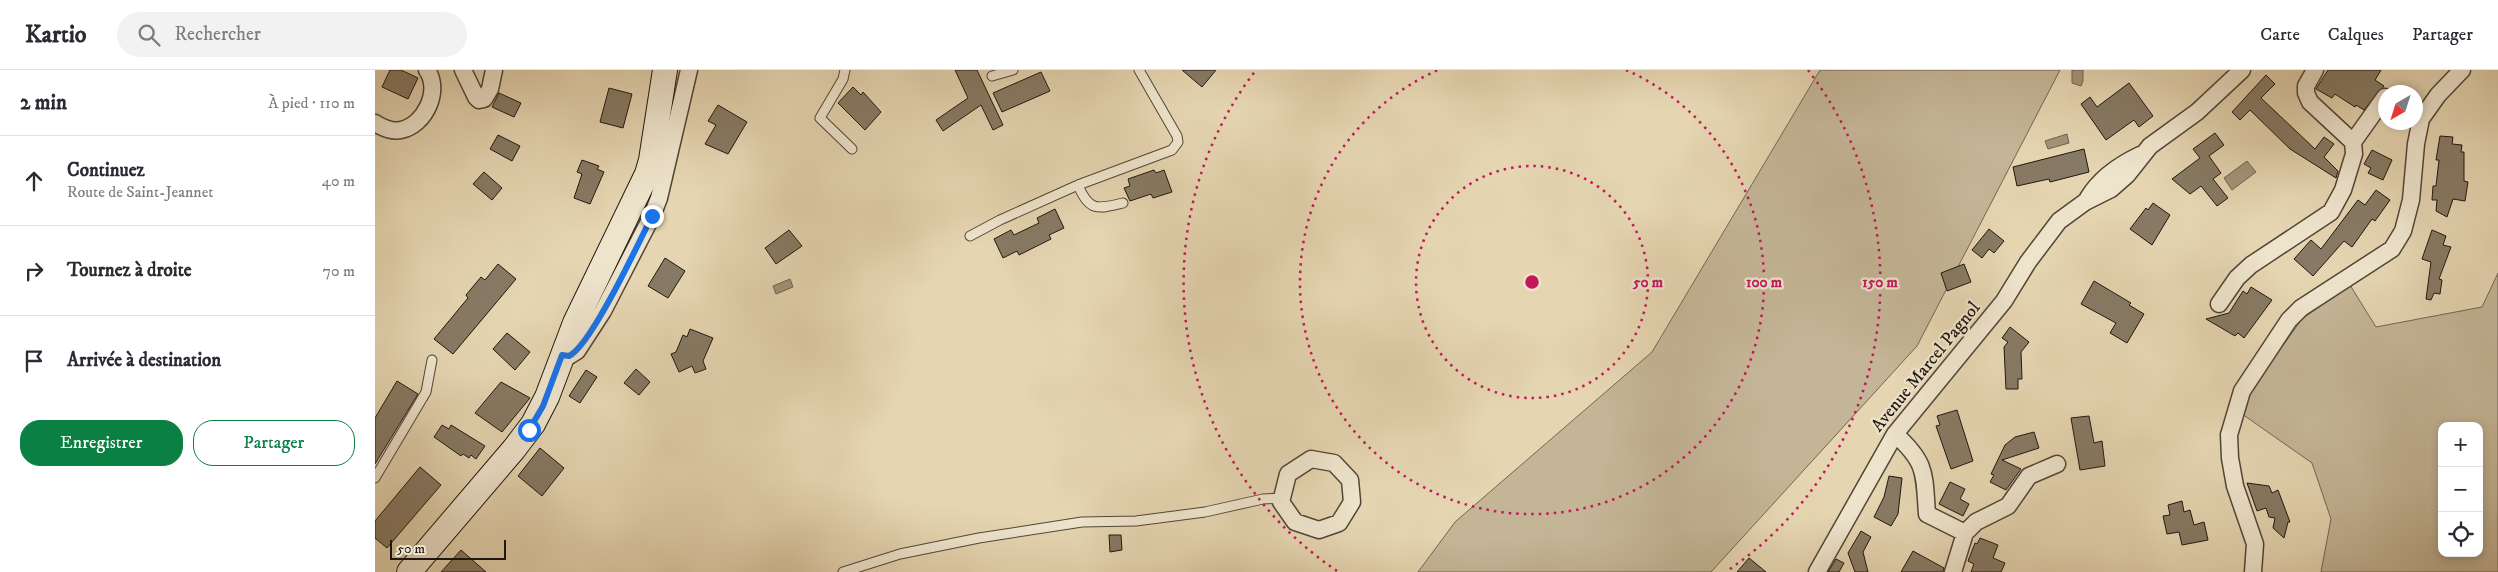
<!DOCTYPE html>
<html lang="fr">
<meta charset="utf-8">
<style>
body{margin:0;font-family:"IM FELL DW Pica",serif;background:#f2f2f3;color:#2b2b33}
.controls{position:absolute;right:15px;bottom:15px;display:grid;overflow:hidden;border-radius:10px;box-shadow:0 2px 8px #0003}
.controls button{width:45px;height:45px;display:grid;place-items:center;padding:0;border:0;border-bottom:1px solid #e1e1e2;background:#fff;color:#2b2b33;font:25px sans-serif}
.compass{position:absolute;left:2003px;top:15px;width:45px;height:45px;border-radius:50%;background:#fff;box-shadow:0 2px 8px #0003;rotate:219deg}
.scale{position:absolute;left:15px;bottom:12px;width:116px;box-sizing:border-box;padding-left:5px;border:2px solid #211710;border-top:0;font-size:14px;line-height:18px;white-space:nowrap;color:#211710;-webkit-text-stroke:4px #eee4cc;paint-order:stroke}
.stop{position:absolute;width:15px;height:15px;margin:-11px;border:4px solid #1a73e8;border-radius:50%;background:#fff}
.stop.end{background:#1a73e8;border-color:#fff;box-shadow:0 1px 5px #0008}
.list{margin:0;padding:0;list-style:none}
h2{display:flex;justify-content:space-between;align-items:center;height:65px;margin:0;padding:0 20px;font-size:21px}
h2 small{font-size:16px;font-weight:400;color:#7c7c81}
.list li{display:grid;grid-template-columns:32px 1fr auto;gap:15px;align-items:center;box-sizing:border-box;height:90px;padding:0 20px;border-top:1px solid #e1e1e2}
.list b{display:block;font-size:19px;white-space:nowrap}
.list p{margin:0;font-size:16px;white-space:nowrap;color:#7c7c81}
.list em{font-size:16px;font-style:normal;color:#7c7c81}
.actions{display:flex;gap:10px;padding:15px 20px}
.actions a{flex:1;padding:11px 0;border:1px solid #0b8043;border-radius:20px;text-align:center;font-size:18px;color:#0b8043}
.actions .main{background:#0b8043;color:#fff}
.icon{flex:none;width:28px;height:28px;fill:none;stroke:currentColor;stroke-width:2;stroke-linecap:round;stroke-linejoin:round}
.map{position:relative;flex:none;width:2123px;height:502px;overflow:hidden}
header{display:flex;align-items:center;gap:30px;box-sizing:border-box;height:70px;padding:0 25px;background:#fff;border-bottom:1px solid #e1e1e2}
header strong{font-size:24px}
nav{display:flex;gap:28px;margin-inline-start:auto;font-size:18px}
.search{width:350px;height:45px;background:#f2f2f3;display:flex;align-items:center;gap:12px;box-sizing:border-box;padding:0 18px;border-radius:28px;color:#7c7c81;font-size:19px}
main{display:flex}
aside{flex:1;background:#fff}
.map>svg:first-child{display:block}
.green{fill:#c4b596;stroke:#726653;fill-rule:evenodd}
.water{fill:#a2947a;stroke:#6e6250}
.building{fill:#877a64;stroke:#211710}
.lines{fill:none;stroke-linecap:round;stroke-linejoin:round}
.service-casing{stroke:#524638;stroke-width:11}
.minor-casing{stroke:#524638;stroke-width:19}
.secondary-casing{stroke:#211710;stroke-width:26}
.service{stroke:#eee4cc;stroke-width:9}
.minor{stroke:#eee4cc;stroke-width:16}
.secondary{stroke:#eee4cc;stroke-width:24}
.route{stroke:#1a73e8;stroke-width:6}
.ring{fill:none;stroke:#c2185b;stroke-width:2.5;stroke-dasharray:2.5 5}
.labels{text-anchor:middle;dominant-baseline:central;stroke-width:4.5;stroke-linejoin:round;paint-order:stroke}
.street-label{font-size:18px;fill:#211710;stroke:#eee4cc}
.centre{fill:#c2185b;stroke:#eee4cc;stroke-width:2.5}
.ring-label{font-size:15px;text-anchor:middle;font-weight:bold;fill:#c2185b;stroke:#eee4cc;stroke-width:4.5;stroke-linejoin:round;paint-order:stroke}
</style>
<header>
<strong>Kartio</strong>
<div class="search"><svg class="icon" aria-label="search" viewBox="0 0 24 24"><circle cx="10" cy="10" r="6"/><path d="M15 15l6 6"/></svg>Rechercher</div>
<nav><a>Carte</a><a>Calques</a><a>Partager</a></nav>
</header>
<main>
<aside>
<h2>2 min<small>À pied · 110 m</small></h2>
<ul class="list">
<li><svg class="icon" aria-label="ahead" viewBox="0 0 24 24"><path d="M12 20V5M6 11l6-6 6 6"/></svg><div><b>Continuez</b><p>Route de Saint-Jeannet</p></div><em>40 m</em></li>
<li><svg class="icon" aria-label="right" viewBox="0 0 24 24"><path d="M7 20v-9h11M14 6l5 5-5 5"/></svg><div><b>Tournez à droite</b></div><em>70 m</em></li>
<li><svg class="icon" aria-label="arrive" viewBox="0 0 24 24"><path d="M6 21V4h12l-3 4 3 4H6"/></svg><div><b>Arrivée à destination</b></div></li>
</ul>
<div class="actions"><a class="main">Enregistrer</a><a>Partager</a></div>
</aside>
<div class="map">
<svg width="2123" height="502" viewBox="0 0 2123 502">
<rect width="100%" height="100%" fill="#e5d5b1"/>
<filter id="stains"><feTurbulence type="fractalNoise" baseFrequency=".004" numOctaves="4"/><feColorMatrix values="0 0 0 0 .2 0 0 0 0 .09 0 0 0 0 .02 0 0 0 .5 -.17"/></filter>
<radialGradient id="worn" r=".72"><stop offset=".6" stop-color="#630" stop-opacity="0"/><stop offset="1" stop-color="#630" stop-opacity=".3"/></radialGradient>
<path class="green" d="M1445,0H1685L1542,276L1336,502H1043L1080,452L1277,282Z
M2123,203V502H1946L1956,449L1937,393L1867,344L1876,320L1927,249L1975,215L2001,257L2107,237ZM2067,356H2104V483H2067Z"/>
<path class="water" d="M1697,0H1708V11L1706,16L1697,13Z
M1692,64L1694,73L1673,79L1670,71Z
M1872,91L1881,102L1857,120L1849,108Z
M415,209L418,217L401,224L398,216Z"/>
<path class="building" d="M15,0H26L43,8L33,29L7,17Z
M580,0H602L628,55L618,60L606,35L568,61L561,50L593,28Z
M807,0H841L827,17Z
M1953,0H2006L2000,10L2009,16L1989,40L1981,35L1980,37L1960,24L1957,28L1941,19Z
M666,2L675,21L627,42L618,23Z
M1891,5L1900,14L1886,28L1940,79L1949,67L1959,74L1949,87L1963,101L1961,108L1915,79L1875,40L1865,50L1857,42Z
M1754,13L1778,46L1764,57L1759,50L1731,70L1706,34L1715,27L1722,37Z
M478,17L486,25L488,22L506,42L490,60L463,33Z
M234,18L257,24L248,58L225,52Z
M124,23L146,33L139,47L117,37Z
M343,35L372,52L353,84L330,74L341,55L333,51Z
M1840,63L1849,75L1834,86L1846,103L1838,109L1853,128L1842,136L1826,116L1815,124L1797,109L1825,88L1818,79Z
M123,65L145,76L137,91L115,79Z
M2065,66L2078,67L2077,74L2087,75L2086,82H2089V111L2093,112L2090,131L2078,129L2072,147L2061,141L2062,130H2057L2058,116H2061L2064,90H2061Z
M1709,79L1714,102L1675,112L1674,109L1642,116L1638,97Z
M1997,80L2017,90L2008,110L1993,103L1996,98L1989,94Z
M207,90L224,96L222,99L229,102L215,134L199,128L207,104L202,102Z
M779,100L781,103L789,100L797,122L778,128L776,124L755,131L749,118L755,116L753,109Z
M109,102L127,118L117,130L98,114Z
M2001,120L2015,130L2000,151L1997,149L1977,177L1969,171L1938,206L1919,189L1936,170L1946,179L1983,130L1990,135Z
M1778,133L1795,145L1777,175L1755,159L1771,138L1773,140Z
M680,139L689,158L674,165L676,169L644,185L642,181L628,188L619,169L636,160L639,165L664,153L662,148Z
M1614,159L1629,171L1619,183L1614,179L1607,188L1597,180Z
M414,160L427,176L401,194L390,178Z
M2057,160L2071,166L2068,175L2076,177L2064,209L2067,210L2065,224L2059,223L2056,230L2051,229L2056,192L2047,189Z
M290,188L310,201L293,228L273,216Z
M123,194L141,209L78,284L59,269L93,228L91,225L106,207L110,210Z
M1589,194L1596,212L1572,221L1566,203Z
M1719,211L1756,233L1754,235L1769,244L1752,273L1735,263L1741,253L1706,234Z
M1876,217L1897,230L1869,268L1863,263L1860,266L1831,249L1854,243L1868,221L1872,224Z
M1635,257L1654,272L1646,282L1647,309H1643V319H1631L1629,277L1633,272L1627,268Z
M315,259L338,268L328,291L331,299L320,303L317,296L304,302L296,284L301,282L308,265L312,267Z
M132,263L155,282L140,300L118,279Z
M261,299L275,312L264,325L249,313Z
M211,300L222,307L205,333L194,326Z
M22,311L43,324L0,394V348Z
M126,312L155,328L127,362L100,343Z
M1582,340L1598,391L1576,399L1561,356L1565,355L1562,346Z
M1714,346L1719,373L1727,371L1730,396L1705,400L1696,348Z
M67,355L74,359L76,355L110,376L101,389L96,385L94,388L88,384L86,386L59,367Z
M1659,362L1664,378L1627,390L1646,399L1631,420L1615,412L1619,405L1616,404L1630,375L1640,367Z
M165,378L189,398L167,426L143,406Z
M45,397L66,415L12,478L0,468V451Z
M1514,406L1527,408L1523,444L1516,456L1499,447L1509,427Z
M1575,412L1590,419L1585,429L1594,434L1588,446L1564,434Z
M1872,413L1894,416L1897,423L1903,420L1915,452H1913L1909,468L1898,458L1900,448L1894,447L1891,438L1882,441Z
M1807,431L1809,442L1815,440L1819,455L1829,452L1833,470L1807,475L1804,462L1792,464L1788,446L1795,445L1793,435Z
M1486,461L1496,467L1488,482L1493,502H1480L1473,483Z
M734,465H746L747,480L735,482Z
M1605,468L1623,475L1618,488L1630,493L1626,502H1596L1599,494L1593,491L1600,473L1602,474Z
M86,480L111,502H66Z
M1538,481L1569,498L1568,502H1526Z
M1374,488L1391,502H1362Z
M1461,489L1469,493L1464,502H1453Z"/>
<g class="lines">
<g class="service-casing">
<path id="service" d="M470,0L468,9L445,48L477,79
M617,6L638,0
M748,133C723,139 714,142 703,115L797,80L803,72L802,66L764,0
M595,166L625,150L703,115
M0,408L51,322L57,290
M468,502L525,484L604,468L707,452L761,451L830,442L888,429L907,428"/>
</g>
<g class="minor-casing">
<path id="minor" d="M88,0L101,27L104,30L109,29L115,19L119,0
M0,53C8,58 17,62 26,60C50,55 66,21 52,0
M1978,72L2010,27
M1713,128C1725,108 1744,95 1765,85
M1844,234L1862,208L1876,195L1956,142L1968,120L1979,84L1978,72L1935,32L1931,23V16L1940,0
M187,285L194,286L202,281L228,241L277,146L284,128L314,0
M1520,364C1552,393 1549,403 1552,444L1590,463L1578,502
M936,389L959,393L975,410L977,432L964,453L944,460L920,452L906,432L913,404Z
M1590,463L1601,452L1633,436L1654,406L1682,394
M1442,502L1520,364L1629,231L1653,192L1684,151L1710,132L1736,119L1752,105L1775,76L1822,42L1867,0
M1878,502L1880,474L1860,416L1855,388L1854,365L1867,321L1914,250L1926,238L2017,179L2028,161L2036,130L2041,74L2046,49L2063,25L2087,0"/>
</g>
<g class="secondary-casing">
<path id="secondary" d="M34,502L139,379L158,354L172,327L200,253L272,104L276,90L290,0"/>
</g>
<use href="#service" class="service"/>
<use href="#minor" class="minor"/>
<use href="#secondary" class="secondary"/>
</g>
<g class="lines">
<path class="route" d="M154,360L168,336L187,285L194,286C216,276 264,172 277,146"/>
</g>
<g class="ring">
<circle cx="1157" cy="212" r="116"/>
<path d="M1251 0A232 232 0 1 1 1063 0"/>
<path d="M962 501A348 348 0 0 1 881 0M1433 0A348 348 0 0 1 1352 501"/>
</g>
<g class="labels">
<g class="street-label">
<text transform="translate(1551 297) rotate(-51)">Avenue Marcel Pagnol</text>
</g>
</g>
<circle cx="1157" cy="212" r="8" class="centre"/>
<g class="ring-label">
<text x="1273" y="217">50 m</text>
<text x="1389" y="217">100 m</text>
<text x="1505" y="217">150 m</text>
</g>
<rect width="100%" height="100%" filter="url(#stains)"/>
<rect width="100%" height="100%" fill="url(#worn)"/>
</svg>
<div class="controls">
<button>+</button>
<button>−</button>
<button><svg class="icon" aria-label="locate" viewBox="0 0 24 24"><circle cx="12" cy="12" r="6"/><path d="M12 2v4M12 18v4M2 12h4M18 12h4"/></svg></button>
</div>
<svg class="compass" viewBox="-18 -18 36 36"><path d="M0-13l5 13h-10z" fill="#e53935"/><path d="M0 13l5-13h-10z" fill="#7c7c81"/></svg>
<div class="scale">50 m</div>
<div class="stop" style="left:154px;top:360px"></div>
<div class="stop end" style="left:277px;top:146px"></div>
</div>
</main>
